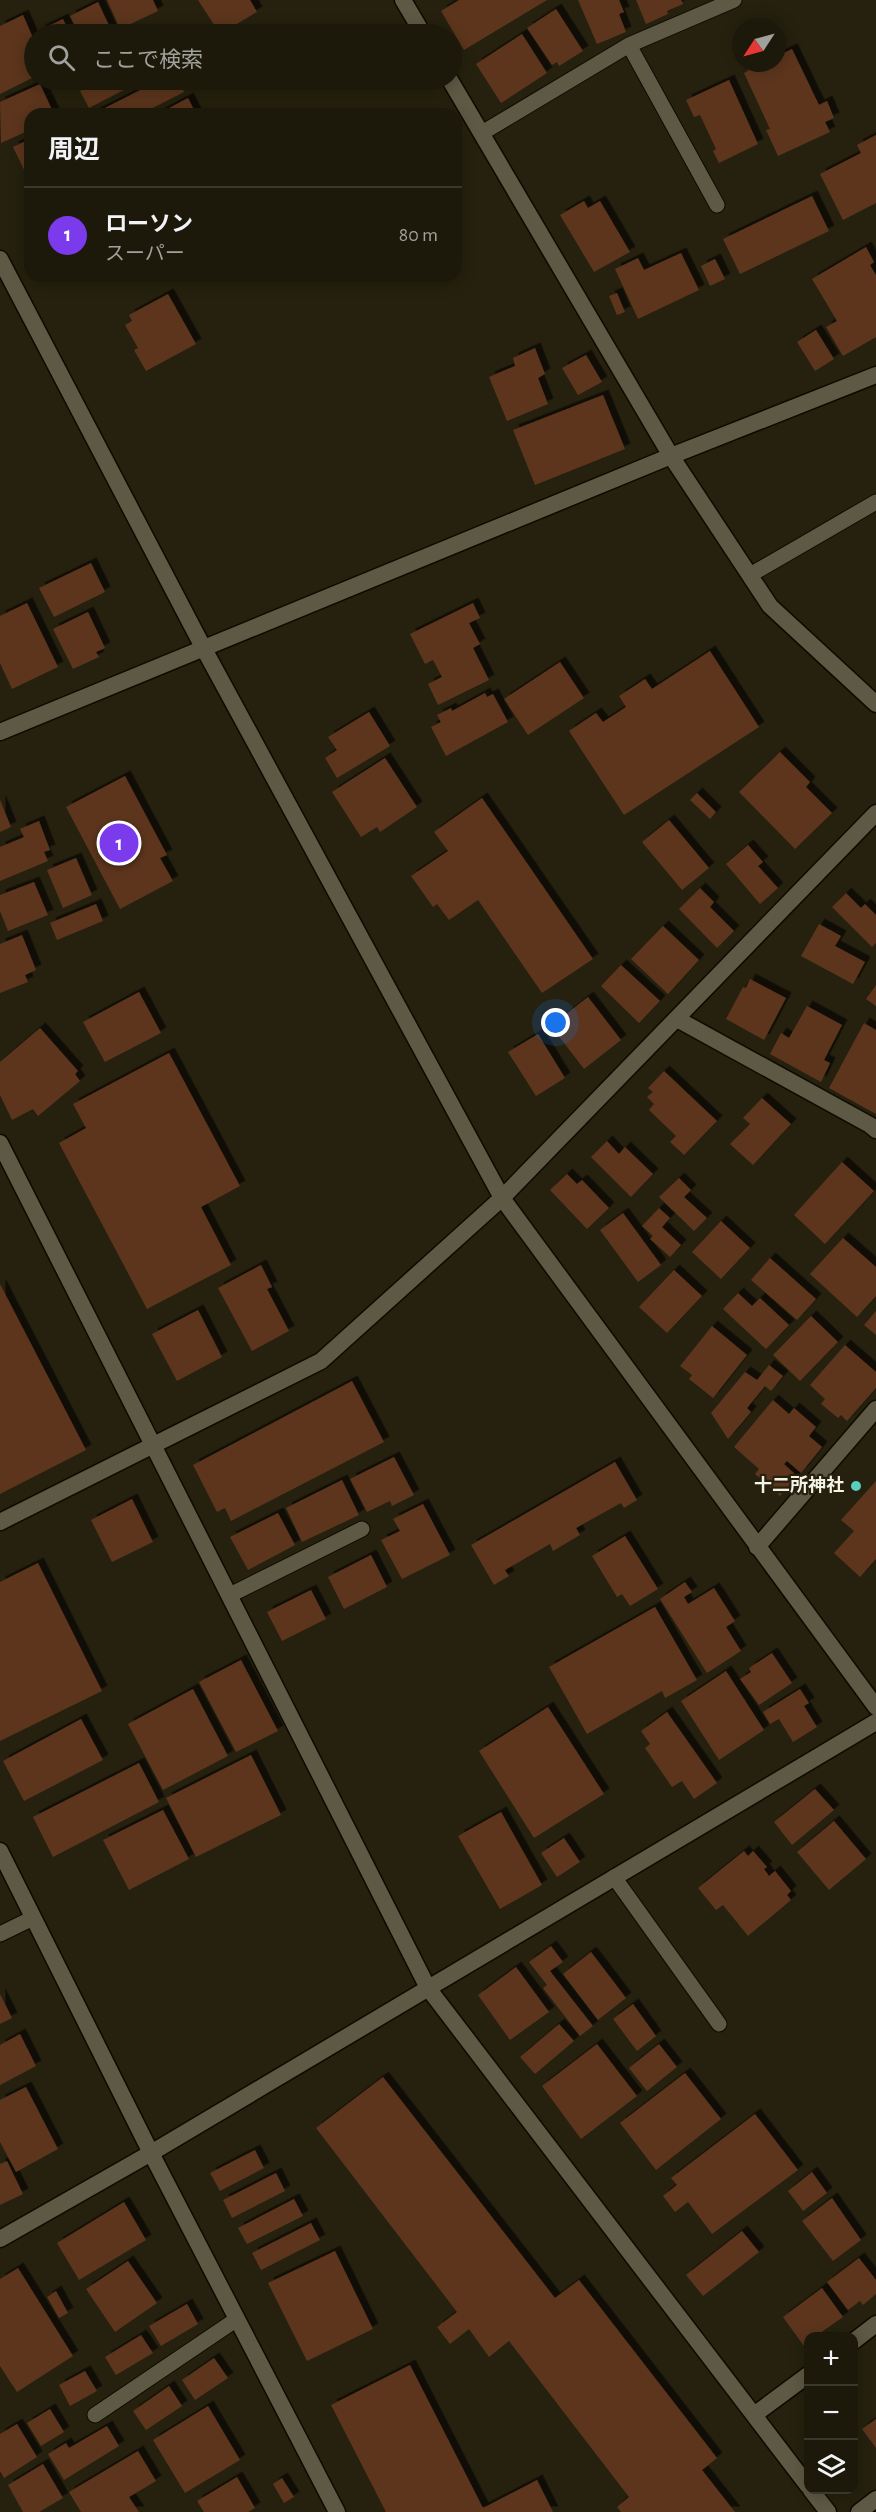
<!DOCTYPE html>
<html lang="ja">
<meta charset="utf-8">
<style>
body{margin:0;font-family:"Alegreya Sans","Noto Sans JP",sans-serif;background:#252213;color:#f1f3f6}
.controls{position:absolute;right:18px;bottom:18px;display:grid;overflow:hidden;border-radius:12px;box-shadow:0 3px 15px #0003}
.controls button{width:54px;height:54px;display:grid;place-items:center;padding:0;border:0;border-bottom:2px solid #3a382b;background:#1c190a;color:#f1f3f6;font:30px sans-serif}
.compass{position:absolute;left:732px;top:18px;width:54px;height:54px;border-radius:50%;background:#1c190a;box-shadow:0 3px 15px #0003;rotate:234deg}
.you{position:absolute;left:556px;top:1023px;width:21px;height:21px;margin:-15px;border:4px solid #fff;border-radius:50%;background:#1a73e8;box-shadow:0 0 0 9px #1a73e833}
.badge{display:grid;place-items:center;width:39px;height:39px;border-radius:50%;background:#7c3aed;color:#fff;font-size:20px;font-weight:700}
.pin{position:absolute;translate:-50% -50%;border:3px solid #fff;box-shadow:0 2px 6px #0006}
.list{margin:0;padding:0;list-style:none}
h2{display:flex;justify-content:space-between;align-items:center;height:78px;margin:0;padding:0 24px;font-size:26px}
h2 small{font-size:20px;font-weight:400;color:#a0a09c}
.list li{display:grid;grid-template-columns:39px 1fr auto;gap:18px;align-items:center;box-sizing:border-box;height:96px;padding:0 24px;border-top:2px solid #3a382b}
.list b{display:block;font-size:22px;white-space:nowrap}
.list p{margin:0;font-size:20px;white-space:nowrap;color:#a0a09c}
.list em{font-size:20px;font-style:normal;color:#a0a09c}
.icon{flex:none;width:33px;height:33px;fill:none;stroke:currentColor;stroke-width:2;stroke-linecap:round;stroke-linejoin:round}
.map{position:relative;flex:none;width:876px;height:2512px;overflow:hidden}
.search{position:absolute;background:#1c190a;box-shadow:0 3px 15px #0003;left:24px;top:24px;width:438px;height:66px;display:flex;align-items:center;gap:15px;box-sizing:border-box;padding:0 21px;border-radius:33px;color:#a0a09c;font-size:22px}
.panel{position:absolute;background:#1c190a;box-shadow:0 3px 15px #0003;left:24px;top:108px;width:438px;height:174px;border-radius:18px}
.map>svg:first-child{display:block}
.building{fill:#5c351e;filter:url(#shadow)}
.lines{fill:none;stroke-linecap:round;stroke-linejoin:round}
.service-casing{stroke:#0e0a00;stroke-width:17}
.minor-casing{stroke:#0e0a00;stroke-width:19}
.tertiary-casing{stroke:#0e0a00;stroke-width:19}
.service{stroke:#5e5944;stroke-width:15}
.minor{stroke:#5e5944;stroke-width:16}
.tertiary{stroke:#5e5944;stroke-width:16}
.poi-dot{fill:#5acebc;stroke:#25210e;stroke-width:2}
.labels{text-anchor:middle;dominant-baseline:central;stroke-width:4.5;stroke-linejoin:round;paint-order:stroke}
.poi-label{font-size:18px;font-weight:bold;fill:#f4f2e6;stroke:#25210e;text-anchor:end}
</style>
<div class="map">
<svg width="876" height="2512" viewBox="0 0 876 2512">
<defs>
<filter id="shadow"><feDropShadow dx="5.5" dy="-5.5" stdDeviation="0" flood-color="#0009"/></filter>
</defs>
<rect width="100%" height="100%" fill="#25210e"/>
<path class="building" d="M107,0H153L158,11L120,29Z
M198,0H250L257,12L220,34Z
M459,0H547L464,50L441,11Z
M578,0H619L624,12L619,14L626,32L597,44Z
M636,0H681L683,4L667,11L668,14L646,24Z
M98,2L113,34H79L70,16Z
M556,9L583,51L559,66L557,62L552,65L527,28Z
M23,15L34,40V77L0,94V26Z
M63,19L70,34H42L40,30Z
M522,34L547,73L501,103L476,64Z
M792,49L819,105L827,101L834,118L825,122L830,132L778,156L766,130L770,129L744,73L748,71L745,63H777V56Z
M102,80H143L89,108L80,91Z
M160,80H178L184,92L141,114H93Z
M729,80L758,144L719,163L713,151L716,149L700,115L694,117L686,100Z
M40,84L54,114H30V130L1,143L0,102Z
M188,98L196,114H158Z
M876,135V203L843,220L820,174L861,153L857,145Z
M30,139V175L27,176L13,147Z
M812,196L829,231L740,274L723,239Z
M584,201L588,208L600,201L630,252L594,272L560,215Z
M866,247L874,262L870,265L876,275V337L843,356L826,327L837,321L812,279Z
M681,253L699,290L638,319L615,269L638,258L644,270Z
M715,259L725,279L710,286L701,266Z
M617,293L625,312L617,315L609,296Z
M168,294L196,344L146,371L134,350L138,348L125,325L132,321L129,315Z
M816,330L834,359L815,371L797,342Z
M535,348L545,374L538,378L548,404L507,421L489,377L515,366L513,358Z
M586,355L602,382L578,395L562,368Z
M603,395L625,449L535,485L513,430Z
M91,563L105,592L54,617L39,588Z
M27,603L58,667L12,689L0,663V616Z
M473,603L480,618L469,623L480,644L473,648L489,680L438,705L428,684L442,677L433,660L425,664L410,634Z
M88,612L105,648L96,652L99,657L73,669L53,629Z
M710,651L759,727L624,815L569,731L596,713L603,722L626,707L619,696L645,679L652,689Z
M560,662L584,698L528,735L504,699Z
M485,693L487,697L493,694L508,722L446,756L431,727L441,722L437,715L451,708L452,711Z
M369,712L390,746L337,778L325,758L337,750L328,737Z
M780,752L810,782L806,787L832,813L795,849L739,792Z
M385,758L417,807L380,832L377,827L361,837L332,792Z
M125,776L167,855L160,858L173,881L120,909L66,807Z
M697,793L716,812L710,819L690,800Z
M482,798L593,959L542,993L478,900L449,920L437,904L433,907L411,876L448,851L434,832Z
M0,800L11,827L0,832Z
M669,820L709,868L682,890L642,842Z
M39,821L50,850L44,852L48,861L0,881V847L24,837L20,829Z
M748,845L763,862L758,866L778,888L760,904L726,864Z
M76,858L92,895L63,908L47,870Z
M34,882L48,915L8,931L0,911V895Z
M700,888L714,902L710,907L734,931L717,948L679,909Z
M846,893L861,908L865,904L876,915V943L872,947L832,907Z
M96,904L103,921L57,940L50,923Z
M819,924L841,936L835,946L865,962L853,984L801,956Z
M663,926L699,960L668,994L631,959Z
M22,935L36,970L25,975L28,982L0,993V944Z
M621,965L660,1001L639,1023L601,986Z
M750,979L786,998L764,1040L726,1019L743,987L746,988Z
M876,985V1006L866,999Z
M139,992L161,1033L105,1062L83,1022Z
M588,997L621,1040L584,1069L551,1026Z
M807,1006L842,1025L824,1060L830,1063L821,1082L770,1054L781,1033L789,1038Z
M864,1023L876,1030V1114L829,1088Z
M40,1028L78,1071L75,1074L80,1081L38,1116L33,1109L12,1120L0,1095V1062Z
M538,1034L565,1078L536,1096L508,1052Z
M169,1053L240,1186L201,1207L231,1265L147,1309L59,1143L86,1128L73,1104Z
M664,1071L717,1121L684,1155L670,1142L676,1136L649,1110L654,1104L647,1097L653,1092L648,1088Z
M762,1098L791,1124L753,1165L730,1144L750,1124L743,1118Z
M607,1141L619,1154L625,1147L653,1174L631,1197L591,1157Z
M842,1162L874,1191L825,1244L794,1215Z
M567,1174L577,1184L582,1180L609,1208L587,1229L550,1190Z
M679,1178L691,1190L684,1197L707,1218L694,1231L659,1197Z
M659,1208L670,1218L662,1227L681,1245L670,1257L650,1239L653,1236L642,1226Z
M623,1213L661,1265L638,1282L600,1230Z
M721,1221L750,1248L721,1279L692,1252Z
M843,1238L876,1267V1296L857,1317L810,1274Z
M770,1258L816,1299L797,1320L751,1280Z
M261,1265L272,1287L267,1289L289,1331L252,1351L218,1288Z
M674,1270L702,1296L667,1333L639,1307Z
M0,1284L86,1450L0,1494Z
M738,1293L752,1306L760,1298L789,1325L766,1349L723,1309Z
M198,1310L222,1357L177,1381L152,1334Z
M876,1311V1335L864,1325Z
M811,1316L838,1342L800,1381L773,1355Z
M712,1326L747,1355L713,1398L689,1379L692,1375L680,1366Z
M845,1345L876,1372V1388L847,1421L841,1415L838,1418L821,1404L825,1399L810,1385Z
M769,1365L783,1376L771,1391L765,1386L747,1408L751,1412L728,1439L711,1413L745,1372L757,1380Z
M352,1381L384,1442L231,1521L225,1508L217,1512L193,1465Z
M773,1400L789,1414L794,1408L816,1427L809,1436L822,1447L801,1473L787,1461L784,1464L797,1476L780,1496L755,1474L759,1469L734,1447Z
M394,1457L414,1495L392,1506L390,1501L367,1512L350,1479Z
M615,1462L637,1500L624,1508L621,1503L576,1528L580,1535L553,1551L550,1544L505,1570L509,1576L494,1585L471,1545Z
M342,1480L359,1515L302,1542L286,1508Z
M876,1481V1559L860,1577L834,1553L854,1531L841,1520Z
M132,1499L153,1542L112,1562L91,1520Z
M423,1504L450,1555L402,1579L381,1540L400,1531L393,1519Z
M278,1513L295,1545L248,1570L230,1537Z
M625,1536L658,1589L630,1606L622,1594L617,1597L592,1556Z
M371,1555L387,1587L344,1609L328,1577Z
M38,1563L102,1691L0,1741V1582Z
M685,1582L692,1592L684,1597L688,1604L714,1588L735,1621L726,1627L741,1651L707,1673L660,1599Z
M311,1590L326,1619L282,1641L267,1612Z
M655,1607L697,1680L665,1698L662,1691L587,1734L549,1667Z
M772,1653L792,1683L759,1705L740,1679L751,1672L749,1668Z
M241,1660L278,1731L236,1752L199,1682Z
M726,1671L764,1730L719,1760L681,1701Z
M193,1689L228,1756L163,1790L128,1724Z
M800,1689L809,1703L804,1706L817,1727L793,1742L779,1719L770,1724L763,1712Z
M548,1707L604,1794L534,1838L479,1751Z
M667,1712L717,1783L694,1799L682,1781L672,1787L645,1748L650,1744L641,1731Z
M81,1719L103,1760L24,1801L3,1761Z
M251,1755L281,1815L196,1857L166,1798Z
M139,1763L159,1802L53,1857L33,1817Z
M815,1789L834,1810L792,1845L774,1822Z
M163,1810L189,1859L129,1890L103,1840Z
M501,1812L542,1885L500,1909L458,1836Z
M834,1821L866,1859L829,1890L797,1852Z
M564,1838L580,1862L557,1877L541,1853Z
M744,1851L748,1856L753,1851L767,1867L764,1869L769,1876L775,1871L791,1891L787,1895L791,1900L748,1936L723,1905L716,1910L698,1888Z
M551,1946L563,1962L550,1971L593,2026L580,2036L543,1988L547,1985L529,1962Z
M591,1952L626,1998L598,2020L563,1974Z
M516,1967L549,2012L510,2040L478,1995Z
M0,1994L12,2018L0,2024Z
M633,2004L656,2036L637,2051L613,2019Z
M559,2024L574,2041L535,2074L520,2057Z
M20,2034L36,2066L0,2085V2045Z
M597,2044L637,2096L581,2139L542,2086Z
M659,2044L677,2067L647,2091L629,2068Z
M685,2073L721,2119L656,2170L620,2123Z
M383,2077L555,2298L579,2280L717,2458L702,2470L735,2512H621L617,2507L629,2497L509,2341L489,2357L469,2329L450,2344L437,2327L457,2312L316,2128Z
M26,2087L58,2149L16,2172L0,2142V2100Z
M755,2114L798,2170L712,2234L688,2202L675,2212L663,2196L677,2185L671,2178Z
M255,2150L264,2168L220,2191L210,2173Z
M7,2161L23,2194L0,2205V2164Z
M812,2172L827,2193L803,2211L788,2191Z
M276,2173L285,2191L232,2218L223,2200Z
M832,2198L861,2240L833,2261L802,2221Z
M294,2199L303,2216L247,2244L238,2228Z
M124,2202L146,2240L79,2280L57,2243Z
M311,2223L320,2240L261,2270L252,2253Z
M742,2231L759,2252L703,2296L686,2275Z
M335,2251L373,2329L307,2361L268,2283Z
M859,2258L876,2280V2294L863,2305L860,2301L848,2310L827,2282Z
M128,2261L157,2303L115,2332L86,2289Z
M18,2268L73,2356L17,2392L0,2366V2279Z
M822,2288L843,2317L816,2336H808V2342L804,2346L783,2317Z
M56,2291L68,2313L59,2318L47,2297Z
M187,2304L198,2324L161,2346L149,2326Z
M141,2335L153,2353L116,2375L105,2357Z
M214,2358L228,2378L195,2400L182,2380Z
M410,2365L483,2508L537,2480L553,2512H386L331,2405Z
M85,2371L97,2391L70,2406L59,2385Z
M169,2386L182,2406L146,2430L133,2411Z
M208,2406L240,2460L185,2493L153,2440Z
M50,2409L64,2432L41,2446L27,2423Z
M876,2419V2448L862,2429Z
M17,2424L37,2457L4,2478L0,2471V2434Z
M107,2426L119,2446L64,2480L48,2454L66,2443L69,2448Z
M138,2451L156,2481L129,2497L139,2512H81L69,2492Z
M43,2464L63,2498L39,2512H23L8,2485Z
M237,2477L255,2508L248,2512H204L197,2501Z
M282,2478L294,2497L284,2503L273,2484Z"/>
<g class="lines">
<g class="service-casing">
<path id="service" d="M629,45L717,205
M482,133L629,45L734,0
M750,575L876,502
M230,1595L362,1529
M614,1877L719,2024
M0,1934L33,1918
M95,2415L237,2319"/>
</g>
<g class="minor-casing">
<path id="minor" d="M403,0L423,34
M450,80L671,456L770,606L876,704
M677,1019L870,1125L876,1130
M0,1143L428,1988L808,2486
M0,1522L321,1361L502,1198L876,813
M757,1547L876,1409
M0,1851L151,2153L337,2512
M854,2341L876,2324
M754,2415L808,2375
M811,2490L828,2512
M859,2512L876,2499"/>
</g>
<g class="tertiary-casing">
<path id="tertiary" d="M0,259L204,649L502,1198L876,1707
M0,732L671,456L876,375
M0,2239L151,2153L876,1722"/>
</g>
<use href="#service" class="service"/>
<use href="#minor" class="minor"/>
<use href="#tertiary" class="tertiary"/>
</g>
<circle class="poi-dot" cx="856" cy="1486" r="6"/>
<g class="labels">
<g class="poi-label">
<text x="844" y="1486">十二所神社</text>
</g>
</g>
</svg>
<div class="controls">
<button>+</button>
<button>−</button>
<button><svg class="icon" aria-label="layers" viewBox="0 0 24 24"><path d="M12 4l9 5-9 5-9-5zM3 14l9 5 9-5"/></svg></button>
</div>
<svg class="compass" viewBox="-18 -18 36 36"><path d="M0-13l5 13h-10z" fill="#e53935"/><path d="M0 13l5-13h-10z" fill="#a0a09c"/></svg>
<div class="you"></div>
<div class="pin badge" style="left:119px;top:843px">1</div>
<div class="search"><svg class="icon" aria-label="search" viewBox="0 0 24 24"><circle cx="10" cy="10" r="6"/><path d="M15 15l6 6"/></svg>ここで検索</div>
<section class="panel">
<h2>周辺<small></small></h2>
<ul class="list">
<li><span class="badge">1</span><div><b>ローソン</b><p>スーパー</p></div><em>80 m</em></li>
</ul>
</section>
</div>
